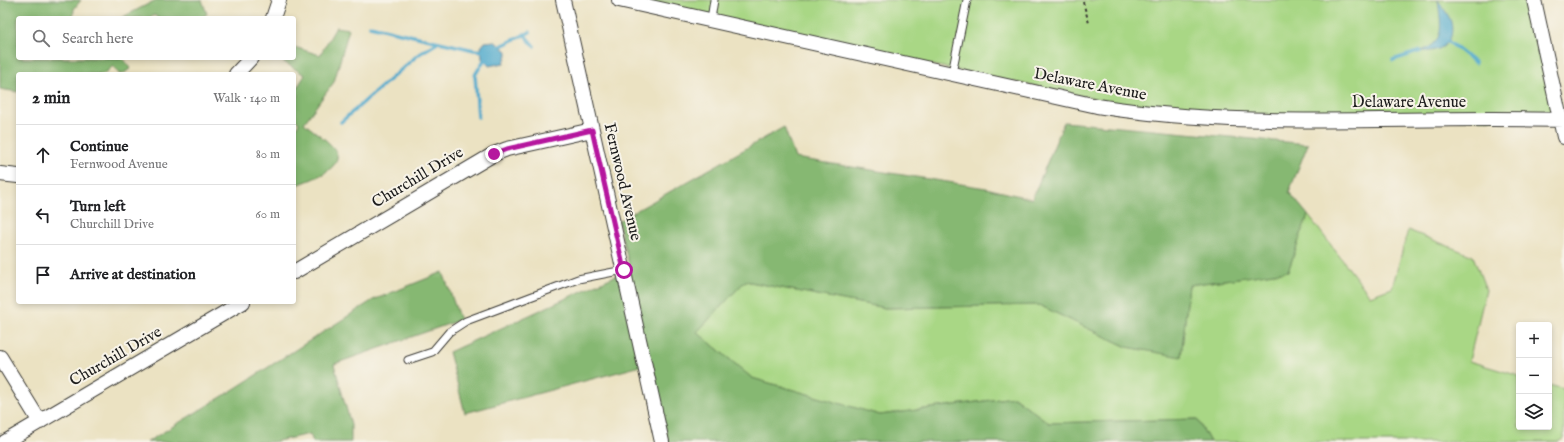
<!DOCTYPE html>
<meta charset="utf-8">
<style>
body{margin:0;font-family:"IM FELL English",serif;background:#f2f2f2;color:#202124}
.controls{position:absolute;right:12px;bottom:12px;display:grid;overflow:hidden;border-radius:4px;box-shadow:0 2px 6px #0003}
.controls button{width:36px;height:36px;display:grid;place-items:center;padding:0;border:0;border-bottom:1px solid #e0e0e0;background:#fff;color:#202124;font:20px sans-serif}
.stop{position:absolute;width:12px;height:12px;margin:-9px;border:3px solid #b5179e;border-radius:50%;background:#fff}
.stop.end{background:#b5179e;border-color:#fff;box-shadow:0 1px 4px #0008}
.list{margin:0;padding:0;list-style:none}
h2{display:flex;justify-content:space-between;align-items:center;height:52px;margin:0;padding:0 16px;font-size:17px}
h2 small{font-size:13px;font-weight:400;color:#757577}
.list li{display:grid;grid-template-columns:26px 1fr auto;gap:12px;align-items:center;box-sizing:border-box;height:60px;padding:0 16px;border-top:1px solid #e0e0e0}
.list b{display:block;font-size:15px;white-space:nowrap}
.list p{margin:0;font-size:13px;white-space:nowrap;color:#757577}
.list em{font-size:13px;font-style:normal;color:#757577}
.icon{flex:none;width:22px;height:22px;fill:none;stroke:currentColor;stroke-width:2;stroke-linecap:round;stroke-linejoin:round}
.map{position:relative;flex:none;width:1564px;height:442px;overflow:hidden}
.search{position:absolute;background:#fff;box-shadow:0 2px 6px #0003;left:16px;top:16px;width:280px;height:44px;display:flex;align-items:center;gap:10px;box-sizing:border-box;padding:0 14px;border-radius:4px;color:#757577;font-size:15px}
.panel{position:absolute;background:#fff;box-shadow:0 2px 6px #0003;left:16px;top:72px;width:280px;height:232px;border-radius:4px}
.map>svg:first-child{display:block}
.green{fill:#a9d785;stroke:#627a50}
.forest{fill:#86b872;stroke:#516a47}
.water{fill:#4ea9cc;stroke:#356274}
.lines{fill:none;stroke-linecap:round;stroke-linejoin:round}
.stream{stroke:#4ea9cc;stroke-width:3.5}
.service-casing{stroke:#3b3a35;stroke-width:9}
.minor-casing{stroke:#3b3a35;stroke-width:16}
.path{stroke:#3b3a35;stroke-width:2;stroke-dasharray:3 3;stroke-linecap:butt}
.service{stroke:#fff;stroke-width:7}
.minor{stroke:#fff;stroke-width:14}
.route{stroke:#b5179e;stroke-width:5}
.labels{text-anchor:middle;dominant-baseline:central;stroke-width:4;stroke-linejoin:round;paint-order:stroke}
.street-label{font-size:16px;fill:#1c1c1c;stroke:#f7f3e8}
</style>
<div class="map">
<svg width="1564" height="442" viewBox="0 0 1564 442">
<rect width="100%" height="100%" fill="#f7f3e8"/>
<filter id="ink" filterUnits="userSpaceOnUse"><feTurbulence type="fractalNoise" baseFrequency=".025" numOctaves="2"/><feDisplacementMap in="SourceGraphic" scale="8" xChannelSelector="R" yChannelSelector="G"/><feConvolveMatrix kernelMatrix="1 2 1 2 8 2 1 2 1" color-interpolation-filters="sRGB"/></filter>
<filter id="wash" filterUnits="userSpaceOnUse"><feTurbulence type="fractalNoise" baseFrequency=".012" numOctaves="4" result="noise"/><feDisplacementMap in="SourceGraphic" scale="16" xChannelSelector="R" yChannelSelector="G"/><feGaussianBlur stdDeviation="0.9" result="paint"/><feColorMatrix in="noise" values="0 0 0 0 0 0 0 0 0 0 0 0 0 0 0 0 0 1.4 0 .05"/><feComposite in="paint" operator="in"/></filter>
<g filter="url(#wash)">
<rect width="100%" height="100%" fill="#ebe2c2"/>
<path class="green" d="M619,0H1534L1560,120L1183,117Z
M1308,215L1370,296L1392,288L1408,230L1473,256L1486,290L1469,361L1519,376V427H1549V385L1564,389V438L1558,442H1210L1197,419L1049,423L1014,397L880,415L752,378L697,332L745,281L885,308L1039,305L1127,347L1181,356L1189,285L1288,271Z"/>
<path class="forest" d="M0,0H81L74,9L73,18H18V58H122L131,68L123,74H119L113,66L104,74H18V92L0,89Z
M156,0H202L207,14L201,18H157L155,15L150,18H121Z
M336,27L349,29L334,82L304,123C313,131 325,138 333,147C351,168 307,181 294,186V131L299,123L294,118V106L296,103L294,101L299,95L295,91L305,75L279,59L294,58V47L320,55Z
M1064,122L1308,144L1289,192L1308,215L1288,271L1189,285L1181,357L1127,347L1039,305L885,308L745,281L697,332L752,378L880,415L1014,397L1049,423L1197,419L1210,442H668L652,363L465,413L449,352L630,269L618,221L784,127L795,158L986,188L1032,199Z
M443,272L460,320L334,364L351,425V442H313L310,434L273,442H147L228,393L373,300Z"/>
<path class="water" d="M1438,0C1442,7 1449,15 1451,22C1456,43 1440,53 1421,51C1447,42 1440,22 1438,0Z
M494,41L507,51V55L504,63L489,66L482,59L481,47L485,42Z"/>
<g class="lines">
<path class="stream" d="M370,26L474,50L484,51
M524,34L534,46
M1449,42L1475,63
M501,46L530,32
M1393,60L1421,51
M478,117L475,75L486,57
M341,122L419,54L439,42"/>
</g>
</g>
<g filter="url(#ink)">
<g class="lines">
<g class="service-casing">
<path id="service" d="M711,19L714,0
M952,73L967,0
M408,360L432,352L449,332L466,321L578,279L624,270"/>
</g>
<g class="minor-casing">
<path id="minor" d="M563,0L662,442
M619,0L1097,106C1252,131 1409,115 1564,120
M1534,0L1564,137
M273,18L279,0
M236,74L251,58
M0,174L18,176
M294,272L494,154L507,149L592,130
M0,357L40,422
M5,442L243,302"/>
</g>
<path class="path" d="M1083,2L1089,23"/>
<use href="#service" class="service"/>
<use href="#minor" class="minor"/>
</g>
</g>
<g class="lines" filter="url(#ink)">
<path class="route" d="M494,154L507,149L592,130L624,270"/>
</g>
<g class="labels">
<g class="street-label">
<text transform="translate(1090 85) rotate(11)">Delaware Avenue</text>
<text x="1409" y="103">Delaware Avenue</text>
<text transform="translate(418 178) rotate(-31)">Churchill Drive</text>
<text transform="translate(622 182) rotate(77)">Fernwood Avenue</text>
<text transform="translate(116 357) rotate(-30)">Churchill Drive</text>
</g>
</g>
</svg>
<div class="controls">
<button>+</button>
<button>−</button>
<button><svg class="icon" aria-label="layers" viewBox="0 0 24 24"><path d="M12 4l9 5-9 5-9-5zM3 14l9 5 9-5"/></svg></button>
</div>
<div class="stop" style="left:624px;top:270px"></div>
<div class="stop end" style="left:494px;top:154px"></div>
<div class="search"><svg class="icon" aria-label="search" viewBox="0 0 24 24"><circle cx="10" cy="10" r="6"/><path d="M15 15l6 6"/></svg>Search here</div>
<section class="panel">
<h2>2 min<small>Walk · 140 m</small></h2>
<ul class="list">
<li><svg class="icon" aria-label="ahead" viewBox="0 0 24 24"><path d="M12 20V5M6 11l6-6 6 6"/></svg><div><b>Continue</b><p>Fernwood Avenue</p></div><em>80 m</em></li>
<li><svg class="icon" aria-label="left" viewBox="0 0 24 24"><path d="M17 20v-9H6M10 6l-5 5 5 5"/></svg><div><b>Turn left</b><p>Churchill Drive</p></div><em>60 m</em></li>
<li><svg class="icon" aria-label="arrive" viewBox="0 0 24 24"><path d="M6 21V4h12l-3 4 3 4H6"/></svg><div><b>Arrive at destination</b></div></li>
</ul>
</section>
</div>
